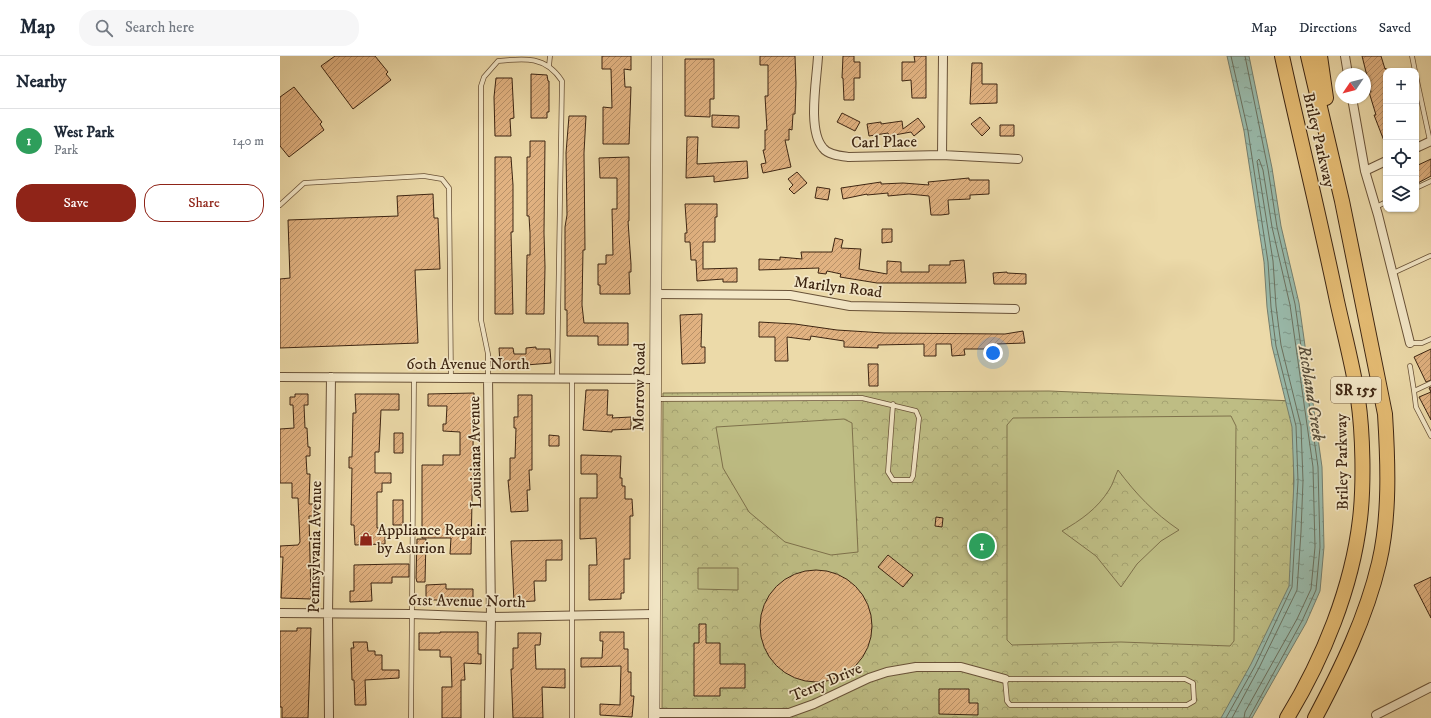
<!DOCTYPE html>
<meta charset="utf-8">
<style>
body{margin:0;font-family:"IM FELL DW Pica",serif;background:#f6f6f7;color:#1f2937}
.controls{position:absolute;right:12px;top:12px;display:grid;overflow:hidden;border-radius:8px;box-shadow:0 1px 3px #0004}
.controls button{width:36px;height:36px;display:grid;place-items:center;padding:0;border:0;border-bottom:1px solid #e0e1e3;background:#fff;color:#1f2937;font:20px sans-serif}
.compass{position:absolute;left:1055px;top:12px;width:36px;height:36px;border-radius:50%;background:#fff;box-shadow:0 1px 3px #0004;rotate:235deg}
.you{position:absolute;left:713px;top:297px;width:14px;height:14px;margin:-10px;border:3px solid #fff;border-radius:50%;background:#1a73e8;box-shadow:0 0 0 6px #1a73e833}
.badge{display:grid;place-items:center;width:26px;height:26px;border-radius:50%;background:#8f2418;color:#fff;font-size:13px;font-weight:700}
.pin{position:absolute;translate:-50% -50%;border:2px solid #fff;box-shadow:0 1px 4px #0006}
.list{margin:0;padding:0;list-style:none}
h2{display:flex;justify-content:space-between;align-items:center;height:52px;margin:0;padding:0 16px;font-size:17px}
h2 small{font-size:13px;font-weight:400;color:#747a83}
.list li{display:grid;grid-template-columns:26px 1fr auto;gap:12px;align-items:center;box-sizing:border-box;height:64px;padding:0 16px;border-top:1px solid #e0e1e3}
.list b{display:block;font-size:15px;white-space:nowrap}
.list p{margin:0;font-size:13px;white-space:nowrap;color:#747a83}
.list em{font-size:13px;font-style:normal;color:#747a83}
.actions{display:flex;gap:8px;padding:12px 16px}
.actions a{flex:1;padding:9px 0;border:1px solid #8f2418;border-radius:16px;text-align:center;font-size:14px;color:#8f2418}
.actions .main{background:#8f2418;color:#fff}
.icon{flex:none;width:22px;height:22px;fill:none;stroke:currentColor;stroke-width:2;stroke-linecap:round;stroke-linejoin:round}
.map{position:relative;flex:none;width:1151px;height:662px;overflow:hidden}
header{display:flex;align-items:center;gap:24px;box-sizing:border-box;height:56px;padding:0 20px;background:#fff;border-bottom:1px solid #e0e1e3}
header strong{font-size:19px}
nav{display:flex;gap:22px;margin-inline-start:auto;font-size:14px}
.search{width:280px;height:36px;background:#f6f6f7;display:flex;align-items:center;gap:10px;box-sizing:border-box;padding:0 14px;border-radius:16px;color:#747a83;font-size:15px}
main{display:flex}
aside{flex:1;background:#fff}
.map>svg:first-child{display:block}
.forest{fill:url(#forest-crowns);stroke:#7e714b}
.pitch{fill:#bebd84;stroke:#7e714b;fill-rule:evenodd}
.water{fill:url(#water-ripples);stroke:#747e6e}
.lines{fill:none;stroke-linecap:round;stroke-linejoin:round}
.shore{stroke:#6b705e;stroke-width:1}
.building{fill:url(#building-hatch);stroke:#3d2512}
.lane-casing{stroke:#695238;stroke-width:5.5}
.street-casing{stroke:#695238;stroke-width:10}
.secondary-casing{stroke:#3d2512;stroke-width:12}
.highway-casing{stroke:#3d2512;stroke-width:16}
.lane{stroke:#f3e7c7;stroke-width:4}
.street{stroke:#f3e7c7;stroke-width:8}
.secondary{stroke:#f3e7c7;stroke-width:11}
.highway{stroke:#e6bd74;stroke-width:14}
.labels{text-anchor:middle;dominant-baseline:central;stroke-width:3.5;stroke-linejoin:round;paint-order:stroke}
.shield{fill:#f3e7c7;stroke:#745f48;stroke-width:1}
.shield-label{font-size:15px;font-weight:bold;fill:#3d2512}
.street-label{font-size:16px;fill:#3d2512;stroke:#f3e7c7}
.poi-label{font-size:16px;fill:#3d2512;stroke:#f3e7c7;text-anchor:start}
.water-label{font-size:17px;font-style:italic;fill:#544a38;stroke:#f3e7c7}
</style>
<header>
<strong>Map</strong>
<div class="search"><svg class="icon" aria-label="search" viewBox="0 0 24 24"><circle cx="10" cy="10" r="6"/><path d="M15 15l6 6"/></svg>Search here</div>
<nav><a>Map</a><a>Directions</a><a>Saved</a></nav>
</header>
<main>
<aside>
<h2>Nearby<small></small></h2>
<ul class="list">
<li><span class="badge" style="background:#2e9e5b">1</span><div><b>West Park</b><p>Park</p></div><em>140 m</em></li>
</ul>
<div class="actions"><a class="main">Save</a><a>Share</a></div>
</aside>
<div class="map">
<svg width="1151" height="662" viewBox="0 0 1151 662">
<defs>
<pattern id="forest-crowns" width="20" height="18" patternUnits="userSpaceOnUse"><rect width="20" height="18" fill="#bebd84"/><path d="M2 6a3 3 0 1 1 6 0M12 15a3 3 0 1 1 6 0" fill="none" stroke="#a4a271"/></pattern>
<pattern id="water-ripples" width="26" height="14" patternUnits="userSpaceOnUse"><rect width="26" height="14" fill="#99baab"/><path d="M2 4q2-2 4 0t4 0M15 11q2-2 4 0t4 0" fill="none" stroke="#7e978a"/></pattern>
<pattern id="building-hatch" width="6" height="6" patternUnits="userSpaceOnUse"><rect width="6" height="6" fill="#e1b281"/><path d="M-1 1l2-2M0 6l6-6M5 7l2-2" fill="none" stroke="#b89168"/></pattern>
</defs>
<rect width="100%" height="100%" fill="#ecdaa9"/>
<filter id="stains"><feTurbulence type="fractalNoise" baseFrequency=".005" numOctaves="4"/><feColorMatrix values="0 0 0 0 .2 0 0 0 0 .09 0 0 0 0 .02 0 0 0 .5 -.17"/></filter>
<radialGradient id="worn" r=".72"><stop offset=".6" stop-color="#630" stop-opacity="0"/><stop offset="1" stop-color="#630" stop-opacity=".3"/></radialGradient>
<path class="forest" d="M769,335L1014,345L1013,541L952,662H382L383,337Z"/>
<path class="pitch" d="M951,360L956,370L954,585L950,590L841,586L732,589L727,584V369L733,362ZM838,414C856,438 874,457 899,474L881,485L857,508L841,531L816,500L782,475C801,464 817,453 829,434C833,428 835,420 838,414Z
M564,363L572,367L578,496L551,499L505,486L469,456L443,412L436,371Z
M418,512H458V534L418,533Z"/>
<path class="water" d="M947,0H969L992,112L1001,170L1019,247L1042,411L1044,491L1040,535L1026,567L972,662H941L971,608L1009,530L1014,425L1012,371L992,290L987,251L984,206L964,75Z"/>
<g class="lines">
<path class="shore" d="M965,0L988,113L997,171L1015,248L1038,411L1040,491L1036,534L1022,565L969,662
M946,662L975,610L1012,531L1018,425L1016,370L996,290L991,251L988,206L968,75L951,0
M952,662L979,612L1017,534L1021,476L1023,425L1021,370L1001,289L996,250L993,205L977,105L979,103L983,114L992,171L1010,249L1033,411L1035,491L1031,533L1017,563L965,656L964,662"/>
</g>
<path class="building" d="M55,0H95L108,16L106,18L111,24L73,53L41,10Z
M322,0H351V14L344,13L345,31H351L349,88H323V51L332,52L331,13H322Z
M480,0H515L516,27L515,58H513L512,74L509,73V84H505L511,111L483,117L481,108L486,107L483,94H485V74H487L485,40H488V9H480Z
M563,0H574V6H580V22H574V44H564L563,22H562Z
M634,0H646V42H632L631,24L622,25V6H635Z
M1082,0H1101L1105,13L1106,12V90L1094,59H1096L1089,36H1091Z
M405,3H434V43H430V61L405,60Z
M692,7H702V28H717V47L690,48Z
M251,18L267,19L268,25H269V56H267V62H251Z
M216,22H232L234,62L230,63L231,80H215L214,41Z
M14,31L42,66L40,68L44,74L9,101L0,90V41Z
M562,57L580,66L575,75L557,66Z
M432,59L459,60V72L432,71Z
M289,60H306L304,97L305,194H303L302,249L304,267H348V289H318V280H287V254H285V171L287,159L286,97Z
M700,61L710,72L702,80L691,68Z
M638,62L645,71L634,80L631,76L609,80L608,77L589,80L587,68L601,66V68L622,65L623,73Z
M720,69H734V80H720Z
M407,81H418L417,108L467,105L468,122L434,126V120L406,122Z
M250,85H265L264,177L265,211L264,258H246L247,199H250V177L249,160H247V101H250Z
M215,101H231L233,129V176H231L233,258H215Z
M349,101V165H348L351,208V216H349L350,238H320V229H318V208H326V199H333L332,153H337V122H320L319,102Z
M1151,103V120L1136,128V110Z
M517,116L527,127L514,138L509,133L513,129L508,123Z
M689,122V124H709V138L690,139V143L668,144L669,158L661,159H651L649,140L629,138L608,140V137L587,139V138L563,143L561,132L601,126V128L623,127L649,129L648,126Z
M537,131L550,133L548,144L535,142Z
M153,138L154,162H158L160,213L135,214L138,287L0,292V223L10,222L8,164L118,160L117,140Z
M405,148H437V161H435V186H423V213L457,212V226H443V223L417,225L416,204H411L410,186H405V177H407Z
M602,173H612V186L602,187Z
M555,182L563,184L561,192L581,193L579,213L607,218V205L621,206V216H649V209H670V205L684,204L686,227H597L560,221L561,218L547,215L546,218L538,217L539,212L479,214V203L500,204V201L522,203L521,196H552Z
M727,216V217L746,218V228H714L713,217Z
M422,258L421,291H425V307L402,308L400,259Z
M479,266L515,268L557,274L604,277L725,278L743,275L745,287L717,288V296H708V293H684L685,299L672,300L671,288H656V300H644V288L598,289V292L564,291V285L531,280L530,284L507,281L508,305H495V281H479Z
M256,291V293H270L271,307L246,309L220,307L219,292H233L234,298H246V292Z
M1151,293V324L1146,326L1134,301Z
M588,308H598V330H589Z
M1151,331V364L1139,341L1151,336L1149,332Z
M306,334H328L327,359H333L332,362L351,361V373L332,374V376L303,374Z
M194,337L191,498H170L171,482H142V409H163V399H180V376L163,375V368H166L167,350H148V338Z
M15,338H28V349H24L25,372H27L28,391H30V400H26L27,418H30L29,448H35L36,460H29L31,543L1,542L3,501H0V490L18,489L20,486L18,442H12V427H0V373L14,372L13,349H10V341H15Z
M75,338H119V354H101L99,396H95V417H111V427H102V436H97V472H105V488L75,489L74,469H71L72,412H69V401H72L73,357H76Z
M238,339H252V414H249L250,434H247L248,455L231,456L228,424H230V402H235L236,372H234V361H238Z
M114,377H123V397H114Z
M269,379L279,380V390H269Z
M301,399L341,400L340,422H342V430H345V443H352L353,460H350V503H344V537H341V543L309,544V509H317L316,482L300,483V442H317V418H301Z
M113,444H123V469H113Z
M656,461L663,462L662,471L655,470Z
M137,483H146L145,526H137L136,522Z
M282,484V504H266V525H254L255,545L234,546L231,485Z
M608,499L633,519L623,531L598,511Z
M116,508H129V521H112V527H91L92,545L70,546V535H74V509Z
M480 570a56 56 0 1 1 112 0a56 56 0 1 1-112 0Z
M1151,521V562L1134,529Z
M166,528V533H193V544H146V529Z
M419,568H426V587H440V608H465V632H440V640H414V587H419Z
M17,572H31L28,662H2V651H0V575H17Z
M160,576H198V598H201V608L184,607L185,624H181V662H162V631H172L171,601H160V594H139V577H160Z
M320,576H344V593H348V616H351V640H354L352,661L320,659V648L340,649L341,610L301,611V602H322L323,585H320Z
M238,577H261L260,589H255L256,613H285V632L262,631L263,662H233L231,613H233V592H238Z
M73,586H87L88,595H95V599H102V614H119V622L85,624L86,649H75L74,624H72L71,592H74Z
M659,633H689V647H698V659L659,658Z"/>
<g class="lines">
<g class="lane-casing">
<path id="lane" d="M1132,0L1135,15
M269,10L270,0
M1136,20L1150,85
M1136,132L1151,125
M0,149L24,127L144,120L162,123L169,132L171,322
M1096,151L1106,146
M1113,217L1150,200
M1130,287H1142L1151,283
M1130,310L1134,335
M208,322V298L201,264V30L204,21L218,5C245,2 266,0 282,25L277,322
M1151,327L1134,335L1136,351L1151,380
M377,343L582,342L636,355L639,362L633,420L631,424H613L608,416L613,348
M725,623H905L913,627L914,645L907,649H730L727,645Z
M131,662L134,322
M292,662V323"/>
</g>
<g class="street-casing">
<path id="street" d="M538,0C537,23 527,74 543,92C548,99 561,100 569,101L662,99L738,103
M1065,0L1068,18
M1072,42L1085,115L1098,159L1130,287
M1136,92L1151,85
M662,99L663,0
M1085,115L1106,105
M377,238L510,239L570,250L735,253
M0,321L375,323
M208,322L211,561L209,662
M0,557L131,558L211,561L374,558
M374,657H509L534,648L589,622L607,616L636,611H681L725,623
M1096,659L1151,631
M49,662L48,558L51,321"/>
</g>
<g class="secondary-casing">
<path id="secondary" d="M374,662L377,0"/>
</g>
<g class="highway-casing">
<path id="highway" d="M1002,0C1020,82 1040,163 1057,245C1064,277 1073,310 1078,343C1083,377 1084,429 1080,463C1072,532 1043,603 1007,662
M1028,0L1062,145L1105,358C1108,406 1110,461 1099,507C1086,562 1061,613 1035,662
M1040,0L1046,42"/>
</g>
<use href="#lane" class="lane"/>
<use href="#street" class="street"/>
<use href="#secondary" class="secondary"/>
<use href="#highway" class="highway"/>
</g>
<defs>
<g id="shop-bare" transform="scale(1.08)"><path d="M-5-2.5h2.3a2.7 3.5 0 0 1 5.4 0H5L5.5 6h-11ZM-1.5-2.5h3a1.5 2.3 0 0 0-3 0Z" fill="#8f2418" stroke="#f3e7c7" stroke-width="2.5" paint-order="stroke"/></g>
</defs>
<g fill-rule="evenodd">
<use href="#shop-bare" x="86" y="483"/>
</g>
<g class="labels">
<rect class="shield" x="1051" y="321" width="50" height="26" rx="3"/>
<g class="shield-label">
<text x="1076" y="334">SR 155</text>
</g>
<g class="street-label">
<text transform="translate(1039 84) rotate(77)">Briley Parkway</text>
<text transform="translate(604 86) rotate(-1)">Carl Place</text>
<text transform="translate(558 231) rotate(7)">Marilyn Road</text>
<text x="188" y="308">60th Avenue North</text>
<text transform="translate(359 331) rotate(-89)">Morrow Road</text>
<text transform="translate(195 396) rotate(-91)">Louisiana Avenue</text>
<text transform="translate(1062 406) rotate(-91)">Briley Parkway</text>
<text transform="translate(35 491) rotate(-89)">Pennsylvania Avenue</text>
<text transform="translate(187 545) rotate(1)">61st Avenue North</text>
<text transform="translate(546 626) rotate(-23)">Terry Drive</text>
</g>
<g class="poi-label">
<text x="97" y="474">Appliance Repair<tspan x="97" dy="18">by Asurion</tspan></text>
</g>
<g class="water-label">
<text transform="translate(1031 337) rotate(81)">Richland Creek</text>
</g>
</g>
<rect width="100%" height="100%" filter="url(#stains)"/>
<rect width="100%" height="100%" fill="url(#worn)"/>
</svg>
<div class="controls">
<button>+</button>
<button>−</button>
<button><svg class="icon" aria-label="locate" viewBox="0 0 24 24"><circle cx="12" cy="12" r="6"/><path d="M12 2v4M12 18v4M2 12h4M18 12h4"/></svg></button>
<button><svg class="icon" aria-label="layers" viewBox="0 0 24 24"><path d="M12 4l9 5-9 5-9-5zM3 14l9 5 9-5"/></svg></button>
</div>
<svg class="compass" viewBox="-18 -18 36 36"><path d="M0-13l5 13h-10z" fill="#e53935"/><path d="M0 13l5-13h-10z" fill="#747a83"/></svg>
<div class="you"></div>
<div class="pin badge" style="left:702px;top:490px;background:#2e9e5b">1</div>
</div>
</main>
